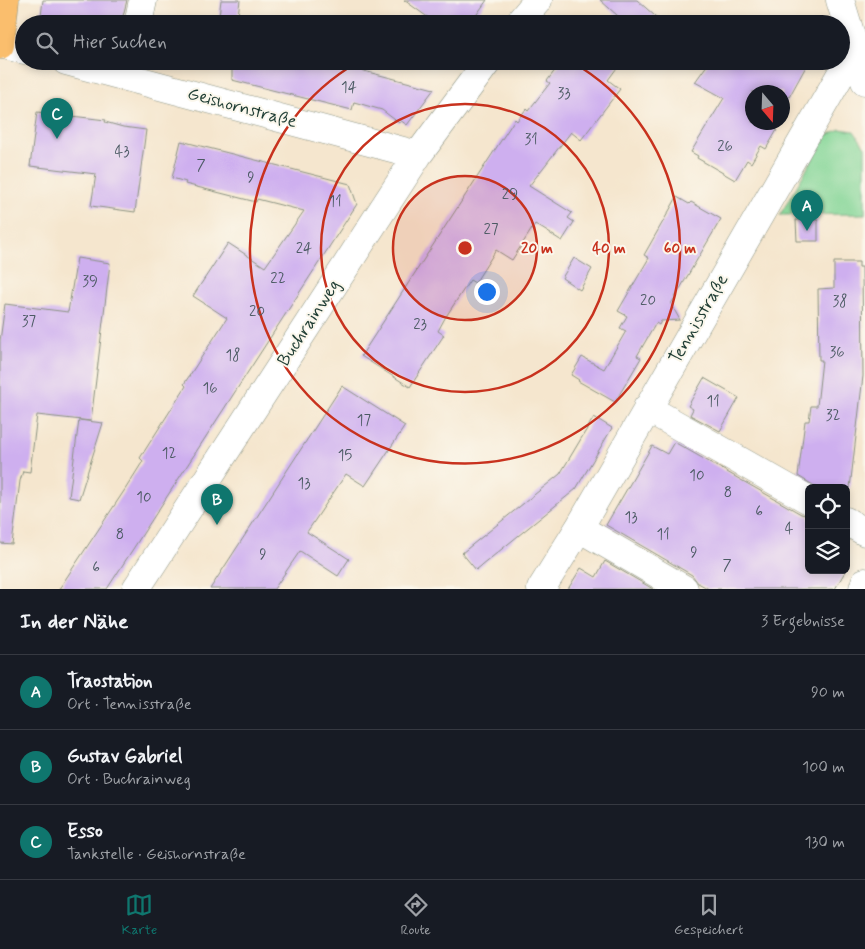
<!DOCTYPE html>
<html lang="de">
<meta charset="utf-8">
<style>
body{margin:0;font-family:Mynerve,sans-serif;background:#20242c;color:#f1f3f6}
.controls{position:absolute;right:15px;bottom:15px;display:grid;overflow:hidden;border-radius:8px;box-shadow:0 2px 8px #0003}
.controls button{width:45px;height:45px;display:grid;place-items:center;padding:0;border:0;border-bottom:1px solid #363941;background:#171b24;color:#f1f3f6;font:25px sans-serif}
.compass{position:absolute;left:745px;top:85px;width:45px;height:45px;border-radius:50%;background:#171b24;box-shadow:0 2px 8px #0003;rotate:161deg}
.you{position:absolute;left:486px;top:291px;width:18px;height:18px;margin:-12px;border:4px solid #fff;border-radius:50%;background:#1a73e8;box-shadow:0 0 0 8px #1a73e833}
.badge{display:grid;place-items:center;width:32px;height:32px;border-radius:50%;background:#0f766e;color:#fff;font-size:16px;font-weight:700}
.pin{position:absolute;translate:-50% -41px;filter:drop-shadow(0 1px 2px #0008)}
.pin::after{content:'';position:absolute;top:26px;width:18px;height:15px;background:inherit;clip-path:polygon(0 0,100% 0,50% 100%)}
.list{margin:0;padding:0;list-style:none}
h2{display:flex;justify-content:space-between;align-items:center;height:65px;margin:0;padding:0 20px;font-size:21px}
h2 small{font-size:16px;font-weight:400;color:#9ea1a6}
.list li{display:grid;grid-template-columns:32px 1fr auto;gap:15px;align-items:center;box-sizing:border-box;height:75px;padding:0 20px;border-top:1px solid #363941}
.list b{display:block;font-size:19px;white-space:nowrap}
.list p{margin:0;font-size:16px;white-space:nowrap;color:#9ea1a6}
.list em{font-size:16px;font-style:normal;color:#9ea1a6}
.icon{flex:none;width:28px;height:28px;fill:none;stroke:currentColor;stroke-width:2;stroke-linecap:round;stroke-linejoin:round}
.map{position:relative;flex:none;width:865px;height:589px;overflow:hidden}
.search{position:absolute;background:#171b24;box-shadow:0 2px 8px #0003;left:15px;right:15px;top:15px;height:55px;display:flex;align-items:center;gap:12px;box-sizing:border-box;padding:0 18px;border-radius:28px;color:#9ea1a6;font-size:19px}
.sheet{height:290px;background:#171b24}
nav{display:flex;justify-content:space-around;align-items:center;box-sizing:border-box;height:70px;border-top:1px solid #363941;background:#171b24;font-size:14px;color:#9ea1a6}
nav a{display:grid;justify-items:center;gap:2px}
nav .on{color:#0f766e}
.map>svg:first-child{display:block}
.green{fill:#84d596;stroke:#528965}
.building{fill:#ceafef}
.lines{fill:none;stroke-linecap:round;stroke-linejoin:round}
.minor-casing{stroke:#8a9281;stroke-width:29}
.major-casing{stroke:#8a9281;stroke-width:29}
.minor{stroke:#fff;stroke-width:28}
.major{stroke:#fabe6d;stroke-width:28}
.ring{fill:none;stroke:#c8321e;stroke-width:2.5}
.labels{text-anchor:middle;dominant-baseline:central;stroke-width:4;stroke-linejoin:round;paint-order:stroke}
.number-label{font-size:15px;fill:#4b5a63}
.street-label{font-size:18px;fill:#1f3d34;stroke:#fbf7ec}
.centre{fill:#c8321e;stroke:#fbf7ec;stroke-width:2.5}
.ring-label{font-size:15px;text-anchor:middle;font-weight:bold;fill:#c8321e;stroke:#fbf7ec;stroke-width:4;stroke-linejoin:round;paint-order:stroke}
</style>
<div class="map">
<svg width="865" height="589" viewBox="0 0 865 589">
<rect width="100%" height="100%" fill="#fbf7ec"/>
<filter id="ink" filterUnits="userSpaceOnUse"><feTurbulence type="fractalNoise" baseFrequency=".02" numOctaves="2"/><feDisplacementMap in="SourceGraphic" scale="10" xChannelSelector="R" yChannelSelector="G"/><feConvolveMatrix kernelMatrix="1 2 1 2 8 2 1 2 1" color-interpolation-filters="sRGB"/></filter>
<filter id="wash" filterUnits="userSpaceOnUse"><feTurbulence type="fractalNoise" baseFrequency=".0096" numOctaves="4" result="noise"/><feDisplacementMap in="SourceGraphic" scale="20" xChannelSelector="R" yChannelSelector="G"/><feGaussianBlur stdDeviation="1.12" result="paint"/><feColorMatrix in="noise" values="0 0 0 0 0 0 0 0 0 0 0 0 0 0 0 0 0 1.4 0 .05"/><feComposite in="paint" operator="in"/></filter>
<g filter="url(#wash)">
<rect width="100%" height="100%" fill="#f5e6ce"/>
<path class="green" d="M840,129L854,131L865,147V214L780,215L826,136Z"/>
<g id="blocks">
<path class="building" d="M43,0H127L121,24H40Z
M221,0H240L237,24H218Z
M404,0H487L470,24H437Z
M600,0H637L664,24H627Z
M232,61H325L434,89L407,125L400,120L399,123L382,110L354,102L352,110L232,80Z
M562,61H622L608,80L620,89L581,140L571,132L529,186L572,213L568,218L574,222L562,241L535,224L512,260L496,250L475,283L470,280L445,318L438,331L444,335L410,387L361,356L515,119L517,121L526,109L528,111L550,83L547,81Z
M710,61H809L782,110V92H752V122H775L773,127L777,130L766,149L761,146L751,163L747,160L735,180L697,158L698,156L691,152L724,98L695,82Z
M37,112L106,120L105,122L123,127L146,130L135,212L91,206L96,174L30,166Z
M181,141L350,184L357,204L107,589H59L126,488L143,461L140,458L186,386L184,384L227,318L193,296L228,243L265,267L304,211L257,199L256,202L185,184L186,182L172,178Z
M677,197L689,204L691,202L721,219L671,304L680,320L661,321L659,325L656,323L637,356L641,358L615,402L578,381L579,380L571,375L582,357L604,369L626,331L620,328L627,316L618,311L649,258L644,255Z
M796,220H818V241H797Z
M77,258L110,263L91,421L37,415L30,472L23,471L20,481L12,544L0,543V341L5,304L68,312Z
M574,258L592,269L580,290L562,278Z
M834,262H859V267H862L863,376L850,488H818L798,476L805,421H809L811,406H817L822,360H819L818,289L834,288Z
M704,378L739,398L720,431L690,415L693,409L688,406Z
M342,386L405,426L365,486L346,474L307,532L349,559L338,576L300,551L274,589H210Z
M594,417L612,428L576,489L476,570L462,553L560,474Z
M79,420L103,423L79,499L69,497Z
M674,442L801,514L809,516V570H846L835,589H709L698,583L692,575L606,525L652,446L667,454Z
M605,561L653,589H568L581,568L596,577Z"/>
</g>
</g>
<g filter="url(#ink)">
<use href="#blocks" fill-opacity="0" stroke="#8a9281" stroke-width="1"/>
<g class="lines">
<g class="minor-casing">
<path id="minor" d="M840,0L865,81
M138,24L143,0
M518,24L538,0
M0,44L24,50
M66,61L418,155
M647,408L809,500
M846,521L865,532
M579,528L684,589
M136,589L418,155L488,61
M541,589L579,528L856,48
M863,589L865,582"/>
</g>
<g class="major-casing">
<path id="major" d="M0,45L5,0"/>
</g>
<use href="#minor" class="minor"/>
<use href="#major" class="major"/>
</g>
</g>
<circle cx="465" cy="248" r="72" fill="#c8321e" fill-opacity=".12"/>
<g class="ring">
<circle cx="465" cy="248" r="72"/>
<circle cx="465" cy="248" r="144"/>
<path d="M572 62A215 215 0 1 1 358 62"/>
</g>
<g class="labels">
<g class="number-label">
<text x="349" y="88">14</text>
<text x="564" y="94">33</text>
<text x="531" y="140">31</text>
<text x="725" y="147">26</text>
<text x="122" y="152">43</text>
<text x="201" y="166">7</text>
<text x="251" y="178">9</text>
<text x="510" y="195">29</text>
<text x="335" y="202">11</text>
<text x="491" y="230">27</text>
<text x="304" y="249">24</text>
<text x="278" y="279">22</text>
<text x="90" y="282">39</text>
<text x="648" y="301">20</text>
<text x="840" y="302">38</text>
<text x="257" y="312">20</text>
<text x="29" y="322">37</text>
<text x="420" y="325">23</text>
<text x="837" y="353">36</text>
<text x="233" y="356">18</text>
<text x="210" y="389">16</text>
<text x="713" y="402">11</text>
<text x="833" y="416">32</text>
<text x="364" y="421">17</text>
<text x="169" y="454">12</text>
<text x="345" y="456">15</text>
<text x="697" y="476">10</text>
<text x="304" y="484">13</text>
<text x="728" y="493">8</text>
<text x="144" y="498">10</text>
<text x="759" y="512">6</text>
<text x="631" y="518">13</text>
<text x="789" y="529">4</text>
<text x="120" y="535">8</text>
<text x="663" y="535">11</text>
<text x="694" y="553">9</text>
<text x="263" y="555">9</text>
<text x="727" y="566">7</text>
<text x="96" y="568">6</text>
</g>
<g class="street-label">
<text transform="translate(242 108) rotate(15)">Geishornstraße</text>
<text transform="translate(699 319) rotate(-60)">Tennisstraße</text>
<text transform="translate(309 323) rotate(-57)">Buchrainweg</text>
</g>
</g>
<circle cx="465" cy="248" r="8" class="centre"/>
<g class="ring-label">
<text x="537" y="253">20 m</text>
<text x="609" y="253">40 m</text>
<text x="680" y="253">60 m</text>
</g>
</svg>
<div class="controls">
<button><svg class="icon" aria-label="locate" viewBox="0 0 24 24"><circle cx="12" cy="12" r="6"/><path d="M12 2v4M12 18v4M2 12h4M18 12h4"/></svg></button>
<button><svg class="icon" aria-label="layers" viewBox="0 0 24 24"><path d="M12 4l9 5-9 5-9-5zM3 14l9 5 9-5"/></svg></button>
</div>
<svg class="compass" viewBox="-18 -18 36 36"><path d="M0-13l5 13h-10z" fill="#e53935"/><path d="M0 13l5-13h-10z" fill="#9ea1a6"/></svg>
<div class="you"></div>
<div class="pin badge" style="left:807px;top:231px">A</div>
<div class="pin badge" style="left:217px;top:525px">B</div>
<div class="pin badge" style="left:57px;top:139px">C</div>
<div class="search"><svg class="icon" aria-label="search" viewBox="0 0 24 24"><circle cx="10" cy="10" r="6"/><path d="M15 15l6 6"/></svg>Hier suchen</div>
</div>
<section class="sheet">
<h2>In der Nähe<small>3 Ergebnisse</small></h2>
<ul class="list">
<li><span class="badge">A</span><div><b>Traostation</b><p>Ort · Tennisstraße</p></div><em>90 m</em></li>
<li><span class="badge">B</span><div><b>Gustav Gabriel</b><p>Ort · Buchrainweg</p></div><em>100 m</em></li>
<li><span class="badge">C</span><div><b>Esso</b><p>Tankstelle · Geishornstraße</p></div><em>130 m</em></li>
</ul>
</section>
<nav>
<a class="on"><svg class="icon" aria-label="map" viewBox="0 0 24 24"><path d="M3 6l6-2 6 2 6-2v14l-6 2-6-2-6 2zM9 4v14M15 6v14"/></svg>Karte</a>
<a><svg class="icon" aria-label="directions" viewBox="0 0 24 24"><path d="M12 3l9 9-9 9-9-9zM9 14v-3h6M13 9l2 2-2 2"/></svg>Route</a>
<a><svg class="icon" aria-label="saved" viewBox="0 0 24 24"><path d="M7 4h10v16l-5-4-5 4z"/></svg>Gespeichert</a>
</nav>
